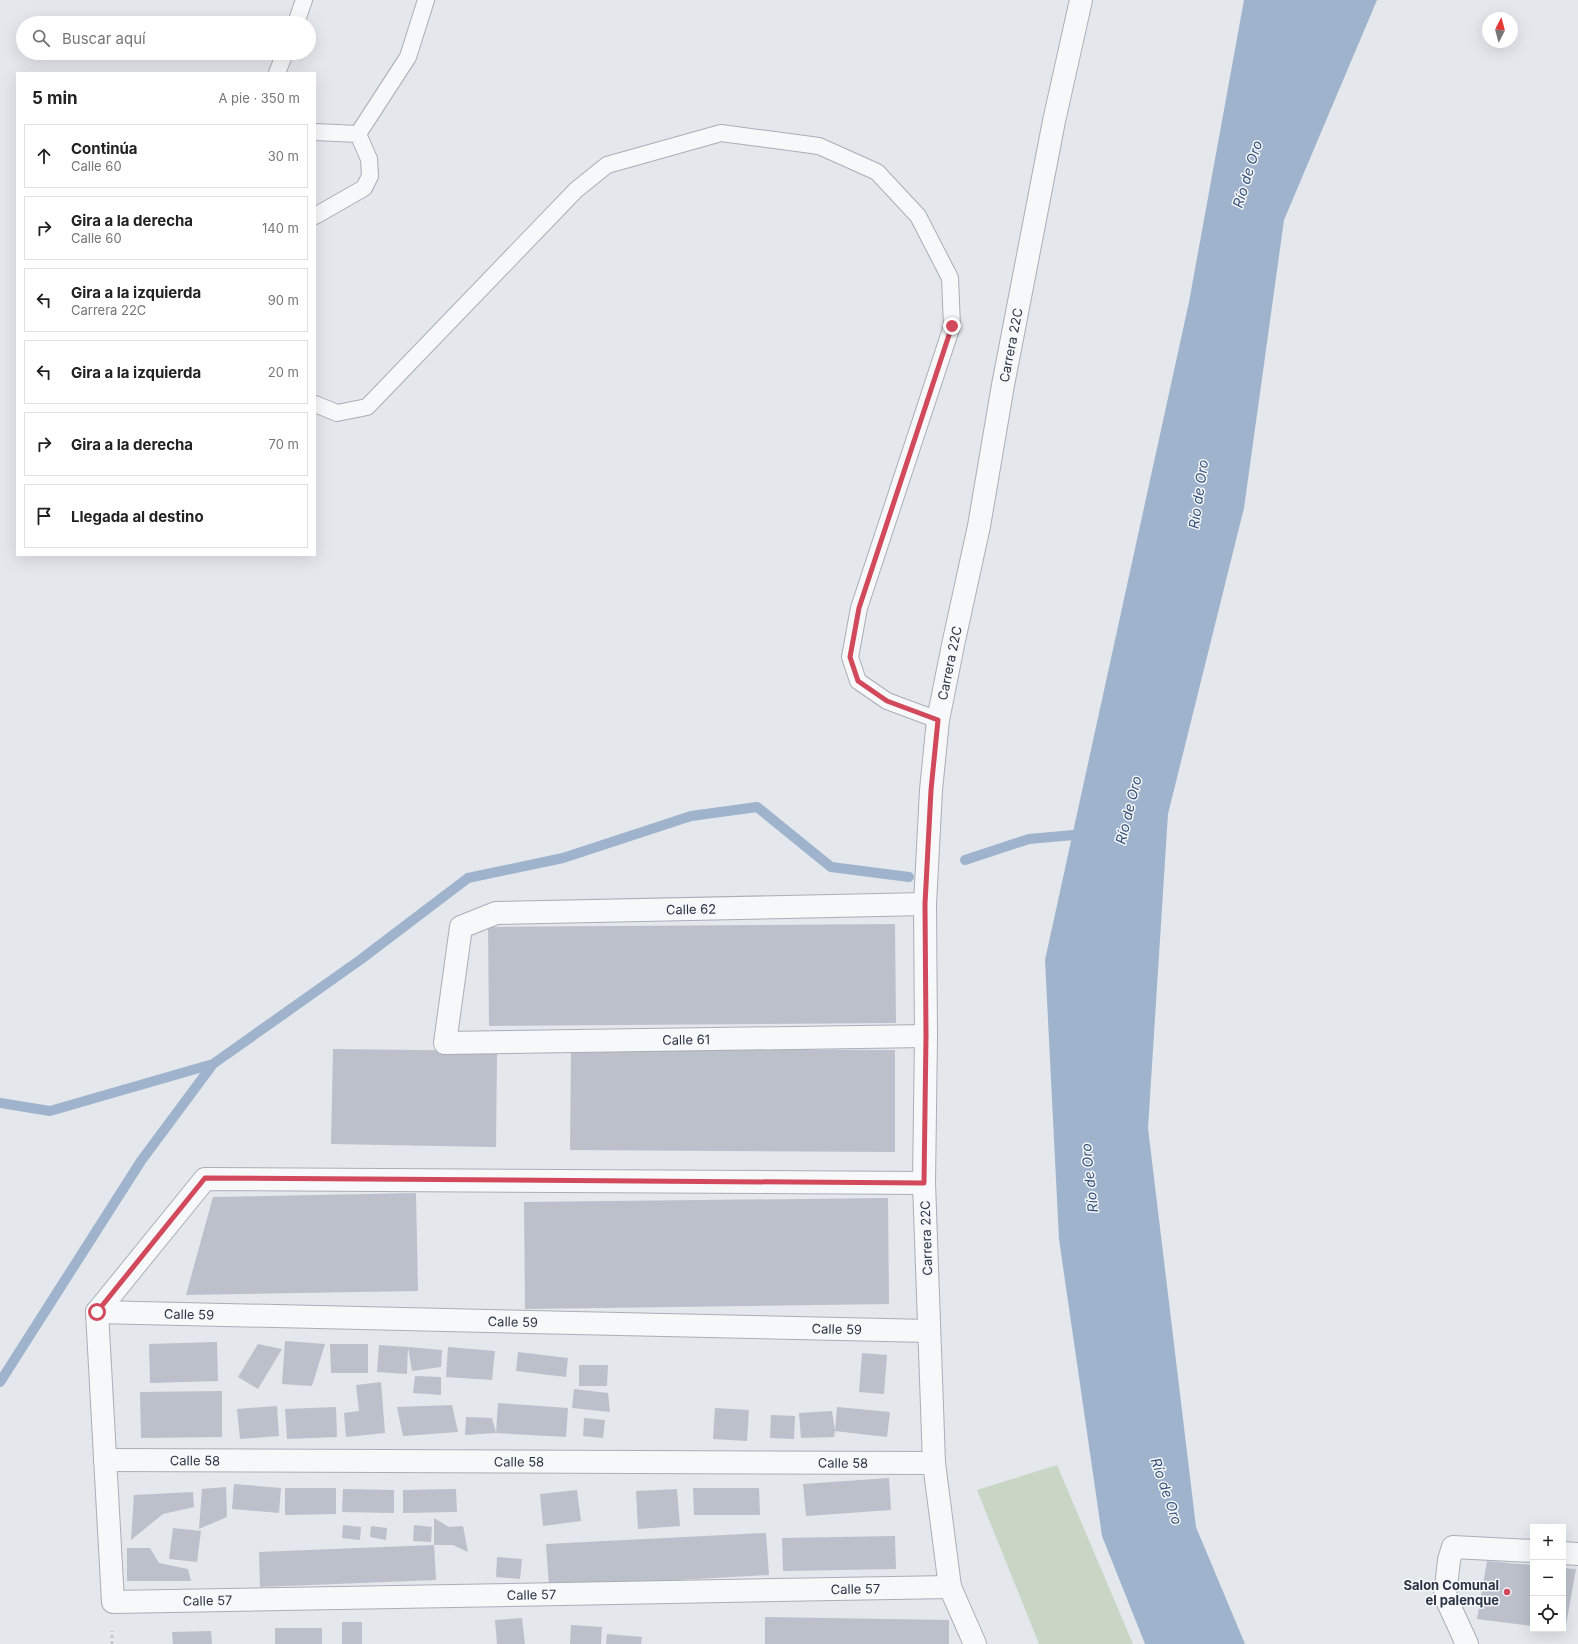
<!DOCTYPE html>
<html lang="es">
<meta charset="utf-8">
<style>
body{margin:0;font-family:Inter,sans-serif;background:#f2f2f2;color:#222}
.controls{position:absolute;right:12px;bottom:12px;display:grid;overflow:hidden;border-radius:0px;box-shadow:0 4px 16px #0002}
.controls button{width:36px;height:36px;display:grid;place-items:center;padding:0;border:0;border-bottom:1px solid #e0e0e0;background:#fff;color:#222;font:20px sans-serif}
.compass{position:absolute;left:1482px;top:12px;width:36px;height:36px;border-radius:50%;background:#fff;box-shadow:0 4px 16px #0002;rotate:6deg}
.stop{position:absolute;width:12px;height:12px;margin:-9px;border:3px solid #d1495b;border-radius:50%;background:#fff}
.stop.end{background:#d1495b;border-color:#fff;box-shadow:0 1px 4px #0008}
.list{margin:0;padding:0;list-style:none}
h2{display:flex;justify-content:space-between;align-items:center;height:52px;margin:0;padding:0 16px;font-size:17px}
h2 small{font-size:13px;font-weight:400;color:#767676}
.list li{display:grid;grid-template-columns:26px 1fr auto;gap:12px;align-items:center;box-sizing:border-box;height:64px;margin:0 8px 8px;padding:0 8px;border:1px solid #e0e0e0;border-radius:0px}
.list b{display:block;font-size:15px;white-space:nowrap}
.list p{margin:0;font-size:13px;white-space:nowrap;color:#767676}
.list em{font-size:13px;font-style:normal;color:#767676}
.icon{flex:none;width:22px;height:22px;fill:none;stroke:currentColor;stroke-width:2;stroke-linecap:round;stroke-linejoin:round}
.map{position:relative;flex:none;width:1578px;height:1644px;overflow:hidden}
.search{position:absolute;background:#fff;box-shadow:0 4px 16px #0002;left:16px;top:16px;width:300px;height:44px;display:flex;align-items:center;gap:10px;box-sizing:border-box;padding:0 14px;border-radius:22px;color:#767676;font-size:15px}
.panel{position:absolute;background:#fff;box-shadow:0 4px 16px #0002;left:16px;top:72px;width:300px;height:484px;border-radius:0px}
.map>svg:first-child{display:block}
.green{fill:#c9d6c5}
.water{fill:#9fb4cc}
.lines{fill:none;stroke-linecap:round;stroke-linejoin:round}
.stream{stroke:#9fb4cc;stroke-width:10}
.building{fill:#bbc0ca}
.lane-casing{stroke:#a9aeb7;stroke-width:18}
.street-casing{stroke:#a9aeb7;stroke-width:24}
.path{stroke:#c2c5cb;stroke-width:2.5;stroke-dasharray:3 3;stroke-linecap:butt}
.lane{stroke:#f7f8fa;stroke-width:16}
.street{stroke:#f7f8fa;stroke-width:22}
.route{stroke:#d1495b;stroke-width:5}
.poi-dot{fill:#d1495b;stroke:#f4f6f9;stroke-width:1.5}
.labels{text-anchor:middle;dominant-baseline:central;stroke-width:3;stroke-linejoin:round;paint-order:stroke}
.street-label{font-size:13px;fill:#2b3445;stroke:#f4f6f9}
.poi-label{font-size:13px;font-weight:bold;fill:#2b3445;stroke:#f4f6f9;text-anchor:end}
.water-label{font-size:14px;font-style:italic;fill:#34527a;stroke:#f4f6f9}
</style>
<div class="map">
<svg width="1578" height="1644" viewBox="0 0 1578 1644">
<rect width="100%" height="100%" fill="#e4e7ec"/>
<path class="green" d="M1057,1465L1133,1644H1039L977,1490Z"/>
<path class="water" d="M1244,0H1377L1284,220L1244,508L1168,814L1148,1128L1196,1527L1245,1644H1145L1102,1536L1059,1239L1045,960L1189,302Z"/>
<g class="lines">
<path class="stream" d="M965,860L1029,839L1085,834
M0,1103L50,1111L213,1064L360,960L468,878L563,858L691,816L757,807L831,867L909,877
M0,1382L141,1161L213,1064"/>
</g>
<path class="building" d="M895,924L896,1023L489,1026L488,927Z
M333,1049L497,1051L496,1147L331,1144Z
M571,1049L895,1050V1152L570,1150Z
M416,1193L418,1291L186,1295L213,1197Z
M888,1198L889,1304L525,1309L524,1202Z
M285,1341L325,1344L312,1386L282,1384Z
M217,1342L218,1381L150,1383L149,1344Z
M258,1344L282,1349L258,1389L238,1377Z
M330,1344H368V1373H331Z
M379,1345L408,1347L407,1374L377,1372Z
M408,1347L442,1350L441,1367L412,1371Z
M448,1347L495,1351L492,1380L446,1377Z
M518,1352L568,1358L566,1377L516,1371Z
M862,1353L887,1355L884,1394L859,1392Z
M579,1365H608L607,1386H579Z
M415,1376L441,1377V1395L413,1393Z
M381,1382L385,1433L346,1437L344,1413L359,1411L356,1385Z
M574,1389L608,1393L610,1412L572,1408Z
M222,1391V1437L141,1438L140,1392Z
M498,1403L568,1408L566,1437L496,1433Z
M452,1405L458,1432L403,1436L397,1407Z
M277,1406L279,1436L240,1439L237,1409Z
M336,1407L337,1437L287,1439L285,1409Z
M837,1407L890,1412L887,1437L835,1431Z
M715,1408L749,1410L747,1441L713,1439Z
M832,1411L835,1431L834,1437L801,1438L799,1413Z
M771,1415L795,1416L794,1439L770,1438Z
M466,1417L492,1418L496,1433L465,1435Z
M584,1418L605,1420L603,1438L583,1436Z
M889,1478L891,1510L806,1516L803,1484Z
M234,1484L281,1488L279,1513L232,1509Z
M226,1487L227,1517L199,1529L202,1489Z
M285,1488H336V1514L285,1515Z
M693,1488H759L760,1515H694Z
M343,1489L394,1490V1513L342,1512Z
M456,1489L457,1512L403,1513V1490Z
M677,1489L680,1526L638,1529L636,1491Z
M577,1490L581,1521L543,1526L540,1494Z
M193,1492L194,1507L163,1514L131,1540L134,1495Z
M434,1518L449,1527L463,1526L468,1552L453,1545H434L436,1580L260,1587L259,1552L434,1545Z
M343,1525L361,1527L360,1540L342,1538Z
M414,1525L432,1527L431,1542L413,1541Z
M371,1526L387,1528L386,1540L370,1537Z
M173,1528L201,1531L197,1562L169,1559Z
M766,1533L769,1575L549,1587L546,1544Z
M895,1536L896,1569L783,1571L782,1538Z
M127,1548H150L159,1563L188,1569L191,1581H127Z
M497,1557L522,1559L520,1579L496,1577Z
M1487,1561L1533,1565V1626L1477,1619Z
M1563,1568L1576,1569L1565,1630L1563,1629Z
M765,1617L949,1620V1644H765Z
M522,1618L525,1644H497L495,1620Z
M342,1622H362V1644H342Z
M571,1625L602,1627L601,1644H570Z
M275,1628H322V1644H275Z
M211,1631L212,1644H173L172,1632Z
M607,1634L642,1637L641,1644H606Z"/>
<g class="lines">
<g class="lane-casing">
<path id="lane" d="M296,23L304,0
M277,73L285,53
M315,132L358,134L369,159L370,176L364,188L315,216
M358,134L408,57L426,0
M315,404L337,413L367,407L576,190L607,165L721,133L819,146L877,172L918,216L950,278L952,326L859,608L850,657L858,681L887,701L938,720"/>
</g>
<g class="street-casing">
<g id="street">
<path id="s1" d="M925,904L496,913L461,927L445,1043L926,1036"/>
<path id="s2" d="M97,1312L113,1602L950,1587"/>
<path d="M97,1312L205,1179L924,1183"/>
<path id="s3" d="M97,1312L929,1331"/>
<path id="s4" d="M105,1460L934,1463"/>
<path d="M1563,1553L1578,1554"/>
<path id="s5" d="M975,1644L950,1587L934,1463L924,1183L926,1036L925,904L931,790L938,720L953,645L979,526L1003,385L1054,121L1081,0"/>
<path d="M1467,1644L1445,1596L1449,1560L1453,1547L1533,1551"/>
</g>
</g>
<path class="path" d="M112,1644V1631"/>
<use href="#lane" class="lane"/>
<use href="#street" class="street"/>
</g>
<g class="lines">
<path class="route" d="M97,1312L205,1178L924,1183L926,1036L925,904L931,790L938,720L887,701L858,681L850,657L859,608L952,326"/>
</g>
<circle class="poi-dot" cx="1507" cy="1592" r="4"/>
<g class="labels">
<g class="street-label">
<text stroke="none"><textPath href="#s5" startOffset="1313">Carrera 22C</textPath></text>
<text stroke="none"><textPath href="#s5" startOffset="989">Carrera 22C</textPath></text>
<text transform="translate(691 909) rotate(-1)">Calle 62</text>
<text stroke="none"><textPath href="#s1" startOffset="825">Calle 61</textPath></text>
<text transform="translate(926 1238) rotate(-92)">Carrera 22C</text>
<text stroke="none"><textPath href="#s3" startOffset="92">Calle 59</textPath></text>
<text stroke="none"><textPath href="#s3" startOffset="416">Calle 59</textPath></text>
<text stroke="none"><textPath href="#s3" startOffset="740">Calle 59</textPath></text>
<text stroke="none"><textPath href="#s4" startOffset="90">Calle 58</textPath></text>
<text stroke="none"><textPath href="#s4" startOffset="414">Calle 58</textPath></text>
<text stroke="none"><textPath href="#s4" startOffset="738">Calle 58</textPath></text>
<text stroke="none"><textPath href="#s2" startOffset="1033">Calle 57</textPath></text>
<text stroke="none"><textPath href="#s2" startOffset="709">Calle 57</textPath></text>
<text stroke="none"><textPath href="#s2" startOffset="385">Calle 57</textPath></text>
</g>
<g class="poi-label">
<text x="1499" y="1585">Salon Comunal<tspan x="1499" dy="15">el palenque</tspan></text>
</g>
<g class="water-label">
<text transform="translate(1247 174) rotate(-73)">Río de Oro</text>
<text transform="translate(1198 494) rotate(-82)">Río de Oro</text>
<text transform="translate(1128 810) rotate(-76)">Río de Oro</text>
<text transform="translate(1089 1178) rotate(-96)">Río de Oro</text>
<text transform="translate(1167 1491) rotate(71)">Río de Oro</text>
</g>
</g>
</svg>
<div class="controls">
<button>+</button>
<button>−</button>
<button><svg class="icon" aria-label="locate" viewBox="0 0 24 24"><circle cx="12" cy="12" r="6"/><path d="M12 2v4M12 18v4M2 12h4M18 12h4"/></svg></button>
</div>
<svg class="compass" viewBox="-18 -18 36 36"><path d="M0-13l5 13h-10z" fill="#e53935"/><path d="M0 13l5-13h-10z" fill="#767676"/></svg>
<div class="stop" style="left:97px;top:1312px"></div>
<div class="stop end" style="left:952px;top:326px"></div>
<div class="search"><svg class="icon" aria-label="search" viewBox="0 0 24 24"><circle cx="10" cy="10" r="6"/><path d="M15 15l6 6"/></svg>Buscar aquí</div>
<section class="panel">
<h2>5 min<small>A pie · 350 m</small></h2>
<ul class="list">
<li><svg class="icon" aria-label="ahead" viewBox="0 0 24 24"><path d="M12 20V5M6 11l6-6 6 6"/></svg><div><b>Continúa</b><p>Calle 60</p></div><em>30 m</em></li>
<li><svg class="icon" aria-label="right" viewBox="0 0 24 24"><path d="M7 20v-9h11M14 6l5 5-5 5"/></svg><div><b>Gira a la derecha</b><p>Calle 60</p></div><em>140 m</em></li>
<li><svg class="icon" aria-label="left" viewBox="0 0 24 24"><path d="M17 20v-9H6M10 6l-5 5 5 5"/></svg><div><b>Gira a la izquierda</b><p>Carrera 22C</p></div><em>90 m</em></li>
<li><svg class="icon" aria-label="left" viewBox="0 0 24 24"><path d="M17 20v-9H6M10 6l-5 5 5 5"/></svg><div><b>Gira a la izquierda</b></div><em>20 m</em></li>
<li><svg class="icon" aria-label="right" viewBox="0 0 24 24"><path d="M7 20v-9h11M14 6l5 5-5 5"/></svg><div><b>Gira a la derecha</b></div><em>70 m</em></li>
<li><svg class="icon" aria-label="arrive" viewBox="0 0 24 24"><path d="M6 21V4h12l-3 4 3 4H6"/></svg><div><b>Llegada al destino</b></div></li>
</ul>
</section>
</div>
